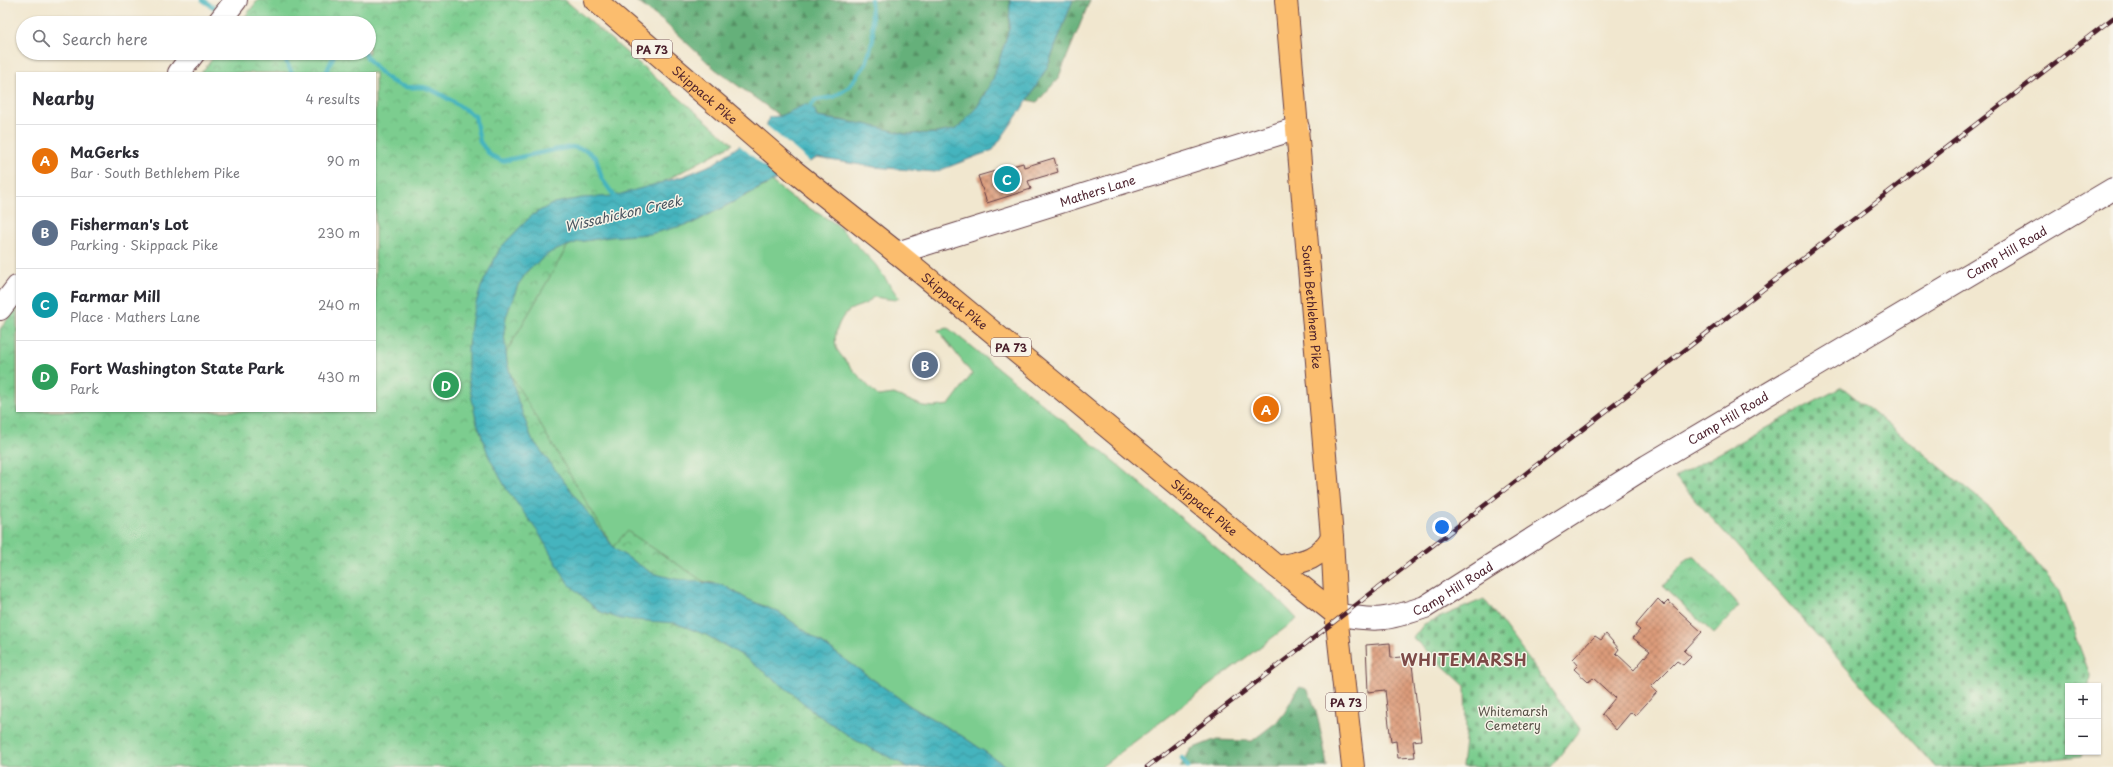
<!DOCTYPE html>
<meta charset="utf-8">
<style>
body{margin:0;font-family:"Playpen Sans",sans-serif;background:#f2f2f3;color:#2b2b33}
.controls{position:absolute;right:12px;bottom:12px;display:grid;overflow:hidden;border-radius:0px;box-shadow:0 1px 3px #0004}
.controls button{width:36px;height:36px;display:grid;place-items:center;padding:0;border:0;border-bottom:1px solid #e1e1e2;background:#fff;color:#2b2b33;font:20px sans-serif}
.you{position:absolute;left:1442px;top:527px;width:14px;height:14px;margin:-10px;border:3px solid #fff;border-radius:50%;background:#1a73e8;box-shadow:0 0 0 6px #1a73e833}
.badge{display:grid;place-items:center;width:26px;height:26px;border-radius:50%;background:#1f6fb2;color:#fff;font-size:13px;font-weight:700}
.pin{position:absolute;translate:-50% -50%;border:2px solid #fff;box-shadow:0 1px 4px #0006}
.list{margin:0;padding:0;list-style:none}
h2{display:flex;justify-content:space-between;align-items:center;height:52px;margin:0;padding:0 16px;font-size:17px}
h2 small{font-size:13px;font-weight:400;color:#7c7c81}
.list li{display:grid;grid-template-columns:26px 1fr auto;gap:12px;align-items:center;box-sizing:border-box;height:72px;padding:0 16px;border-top:1px solid #e1e1e2}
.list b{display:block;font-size:15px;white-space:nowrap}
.list p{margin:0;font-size:13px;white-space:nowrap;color:#7c7c81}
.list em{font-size:13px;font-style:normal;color:#7c7c81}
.icon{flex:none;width:22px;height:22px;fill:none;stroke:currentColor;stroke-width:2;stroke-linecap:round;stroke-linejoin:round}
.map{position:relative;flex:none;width:2113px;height:767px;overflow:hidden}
.search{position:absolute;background:#fff;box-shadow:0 1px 3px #0004;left:16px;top:16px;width:360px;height:44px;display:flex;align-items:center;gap:10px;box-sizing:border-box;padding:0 14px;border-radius:22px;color:#7c7c81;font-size:15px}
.panel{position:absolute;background:#fff;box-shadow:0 1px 3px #0004;left:16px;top:72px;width:360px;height:340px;border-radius:0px}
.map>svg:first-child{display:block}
.green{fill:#7ccd8f;stroke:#63765d}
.forest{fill:url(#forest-firs);stroke:#586852}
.cemetery{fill:url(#cemetery-stones);stroke:#63765d}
.park{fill:url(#park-crowns);stroke:#63765d}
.water{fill:url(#water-waves);stroke:#486a74}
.pier{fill:#f1e7cf}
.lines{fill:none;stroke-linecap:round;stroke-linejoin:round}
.stream{stroke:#45b4be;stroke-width:4.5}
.building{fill:url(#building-cross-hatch)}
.minor-casing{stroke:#633d44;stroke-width:24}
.major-casing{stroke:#633d44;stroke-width:24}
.minor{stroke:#fff;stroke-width:22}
.major{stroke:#fbbd6e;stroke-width:22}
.rail-casing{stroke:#4a1f2b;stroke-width:4.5}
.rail{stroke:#f7f3e8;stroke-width:3;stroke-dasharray:9;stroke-linecap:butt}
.labels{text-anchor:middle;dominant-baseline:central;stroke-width:3;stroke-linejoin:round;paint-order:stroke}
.shield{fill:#f7f3e8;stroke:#7e5f64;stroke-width:1}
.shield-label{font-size:11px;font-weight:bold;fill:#4a1f2b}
.street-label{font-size:12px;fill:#4a1f2b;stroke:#f7f3e8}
.park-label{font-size:12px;fill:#595349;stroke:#f7f3e8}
.water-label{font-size:13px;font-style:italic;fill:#48535e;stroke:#f7f3e8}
.district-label{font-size:16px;font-weight:bold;letter-spacing:1px;fill:#7d4a47;stroke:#f7f3e8}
</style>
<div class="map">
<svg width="2113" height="767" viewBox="0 0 2113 767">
<defs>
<pattern id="forest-firs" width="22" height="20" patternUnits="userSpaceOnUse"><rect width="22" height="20" fill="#65b07a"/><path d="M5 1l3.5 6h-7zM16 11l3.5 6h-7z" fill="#558f64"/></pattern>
<pattern id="cemetery-stones" width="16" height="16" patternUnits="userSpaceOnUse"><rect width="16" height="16" fill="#7ccd8f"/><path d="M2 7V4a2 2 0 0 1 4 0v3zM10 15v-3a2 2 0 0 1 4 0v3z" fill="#68a675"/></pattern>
<pattern id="park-crowns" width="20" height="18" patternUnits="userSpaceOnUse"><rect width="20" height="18" fill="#7ccd8f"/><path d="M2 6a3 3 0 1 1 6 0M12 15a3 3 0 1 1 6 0" fill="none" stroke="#68a675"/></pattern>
<pattern id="water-waves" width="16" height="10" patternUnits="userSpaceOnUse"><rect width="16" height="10" fill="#45b4be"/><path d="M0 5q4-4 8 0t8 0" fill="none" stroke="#3c929b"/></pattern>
<pattern id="building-cross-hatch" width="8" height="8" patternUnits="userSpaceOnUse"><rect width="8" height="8" fill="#dc9b7a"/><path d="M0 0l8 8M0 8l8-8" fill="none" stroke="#b47e64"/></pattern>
</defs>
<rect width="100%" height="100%" fill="#f7f3e8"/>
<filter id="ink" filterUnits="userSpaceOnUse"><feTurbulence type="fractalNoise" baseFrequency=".025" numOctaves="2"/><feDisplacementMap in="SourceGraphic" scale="8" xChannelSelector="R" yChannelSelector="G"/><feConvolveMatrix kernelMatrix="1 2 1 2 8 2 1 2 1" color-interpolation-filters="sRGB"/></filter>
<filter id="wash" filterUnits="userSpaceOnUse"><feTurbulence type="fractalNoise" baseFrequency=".012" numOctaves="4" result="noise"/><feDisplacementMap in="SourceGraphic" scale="16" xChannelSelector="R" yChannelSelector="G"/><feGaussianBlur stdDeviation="0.9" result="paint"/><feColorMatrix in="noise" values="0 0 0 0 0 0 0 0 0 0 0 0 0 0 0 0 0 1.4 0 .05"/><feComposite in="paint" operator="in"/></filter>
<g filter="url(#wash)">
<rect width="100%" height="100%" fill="#f1e7cf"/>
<path class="green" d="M772,182L791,197L836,224L875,264L899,298L895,300L873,297C866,307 856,305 847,312C839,320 833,335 836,347C837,354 871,389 878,396L894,394L923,406L935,407L949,405L972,374L938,330L948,328L1117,464L1281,602L1297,619L1101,767H1007L962,736L910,706L780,613L747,599L723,585L697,580L615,549L594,521L518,401L507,362L504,333L551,252L578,242L693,223Z"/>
<path class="forest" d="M635,0H1010L1009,29L993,79L977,107L957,129L937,133L906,134L841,120L817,117L780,116L715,69L664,22Z
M1073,0H1090L1058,79L1037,102L1028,100L1048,66Z
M1300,687C1302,688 1305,688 1306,689C1315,695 1326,755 1327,767H1180L1191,749L1214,740L1252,741L1278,721L1285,712L1296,691Z"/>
<path class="cemetery" d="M1842,387L1993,510L2058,589L2090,675L2089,686H2068V752H2083L2082,756L1974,767H1935L1675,477Z
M1484,599L1580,729L1551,767H1462L1466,731L1465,686L1413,638L1424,624Z"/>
<path class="park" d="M258,0H565L733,144L578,228L502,360L613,547L627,531L985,767H0V329L17,307V411H375V73H201L217,53H369V23H240Z
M1692,557H1695L1739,606L1714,634L1663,586L1687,559Z"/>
<path class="water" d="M1010,0H1073L1048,66L1028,100L993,150L935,172L874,167L817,158L693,223L650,234L610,237L578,242L551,252L529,269L518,285L506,317L504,333L507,362L518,401L532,439L615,549L652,573L675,579L723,585L747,599L780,613L910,706L962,736L1007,767H908L855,740L811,710L792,693L743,656L706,635L675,623L620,619L598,611L568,583L538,532L507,490L489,457L476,420L468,378V345L473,313L481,287L500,248L532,215L554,203L582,198L614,196L684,176L713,164L766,127L769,117L780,116L806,104L815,110L817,117L865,124L906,134L937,133L957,129L977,107L993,79L1009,29Z"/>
<path class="pier" d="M766,125L810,162L780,180L738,144Z"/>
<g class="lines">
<path class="stream" d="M203,0L213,7
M236,19L242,23
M282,53L292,73
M364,53C374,67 388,84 406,87C413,88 421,86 427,88C444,94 460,107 475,116L480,142L490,155L502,161L554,150L572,147L586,150L596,158L602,179L618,201
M326,73L335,53
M806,111L816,100L834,97L849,87L866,64L873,39L871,0
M1182,758L1188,767"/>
</g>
<g id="blocks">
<path class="building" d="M1054,158L1058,172L1028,181L1031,189L987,203L978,176L1023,163L1024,167Z
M1658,599L1664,605L1668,601L1702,632L1684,651L1691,657L1683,665L1677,661L1651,687L1657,692L1635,716L1631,712L1616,730L1602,714L1615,698L1593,678L1588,682L1574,669L1578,665L1573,659L1595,636L1601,640L1606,634L1619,649L1616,653L1634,670L1650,651L1633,638L1640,630L1635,626Z
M1390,643L1391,658L1411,656L1421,740L1413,741L1415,757L1398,758L1396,741L1391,742L1385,690L1368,692L1366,645Z"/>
</g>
</g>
<g filter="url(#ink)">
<use href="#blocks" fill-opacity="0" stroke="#633d44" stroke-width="1"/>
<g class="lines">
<g class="minor-casing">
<g id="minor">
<path d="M218,23L236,0"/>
<path d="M179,73L194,53"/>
<path id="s1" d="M897,253L1298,128"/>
<path d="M0,309L17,287"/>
<path id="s2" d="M1336,614C1376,622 1387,620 1425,607L1647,466L2113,189"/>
</g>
</g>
<g class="major-casing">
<g id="major">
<path id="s3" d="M595,0L795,172L897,253L1277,567L1336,614"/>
<path id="s4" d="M1286,0L1332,537L1336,614L1353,767"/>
<path d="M1277,567C1302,562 1318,561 1332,537"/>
</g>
</g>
<use href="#minor" class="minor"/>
<use href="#major" class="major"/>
<g class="rail-casing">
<path id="rail" d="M1147,767L2113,18"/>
</g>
<use href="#rail" class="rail"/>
</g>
</g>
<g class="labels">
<g class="shield">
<rect x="632" y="40" width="40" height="18" rx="3"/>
<rect x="991" y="338" width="40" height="18" rx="3"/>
<rect x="1326" y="693" width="40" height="18" rx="3"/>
</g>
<g class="shield-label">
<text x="652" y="49">PA 73</text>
<text x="1011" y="347">PA 73</text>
<text x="1346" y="702">PA 73</text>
</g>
<g class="street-label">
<text stroke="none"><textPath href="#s3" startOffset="145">Skippack Pike</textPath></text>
<text stroke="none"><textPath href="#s1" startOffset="210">Mathers Lane</textPath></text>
<text stroke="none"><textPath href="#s2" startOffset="772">Camp Hill Road</textPath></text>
<text stroke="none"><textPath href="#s3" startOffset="469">Skippack Pike</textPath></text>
<text stroke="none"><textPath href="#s4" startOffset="308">South Bethlehem Pike</textPath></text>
<text stroke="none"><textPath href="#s2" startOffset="448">Camp Hill Road</textPath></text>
<text stroke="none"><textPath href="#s3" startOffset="793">Skippack Pike</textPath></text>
<text stroke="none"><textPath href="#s2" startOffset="124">Camp Hill Road</textPath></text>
</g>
<g class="park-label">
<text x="1513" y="711">Whitemarsh<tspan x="1513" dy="14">Cemetery</tspan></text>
</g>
<g class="water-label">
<text transform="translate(623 213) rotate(-13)">Wissahickon Creek</text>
</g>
<g class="district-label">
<text x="1464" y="659">WHITEMARSH</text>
</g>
</g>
</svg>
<div class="controls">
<button>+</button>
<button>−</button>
</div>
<div class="you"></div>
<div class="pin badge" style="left:1266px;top:409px;background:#e8710a">A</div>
<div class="pin badge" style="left:925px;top:365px;background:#5c6f8a">B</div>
<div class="pin badge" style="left:1007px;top:179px;background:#0f9aa8">C</div>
<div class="pin badge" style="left:446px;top:385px;background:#2e9e5b">D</div>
<div class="search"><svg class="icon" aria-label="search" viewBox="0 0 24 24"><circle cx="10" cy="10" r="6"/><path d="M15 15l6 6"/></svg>Search here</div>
<section class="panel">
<h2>Nearby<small>4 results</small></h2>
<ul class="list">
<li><span class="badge" style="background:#e8710a">A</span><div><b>MaGerks</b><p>Bar · South Bethlehem Pike</p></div><em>90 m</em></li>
<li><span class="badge" style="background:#5c6f8a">B</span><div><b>Fisherman's Lot</b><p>Parking · Skippack Pike</p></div><em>230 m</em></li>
<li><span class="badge" style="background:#0f9aa8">C</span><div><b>Farmar Mill</b><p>Place · Mathers Lane</p></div><em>240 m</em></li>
<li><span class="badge" style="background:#2e9e5b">D</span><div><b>Fort Washington State Park</b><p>Park</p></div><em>430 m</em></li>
</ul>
</section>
</div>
